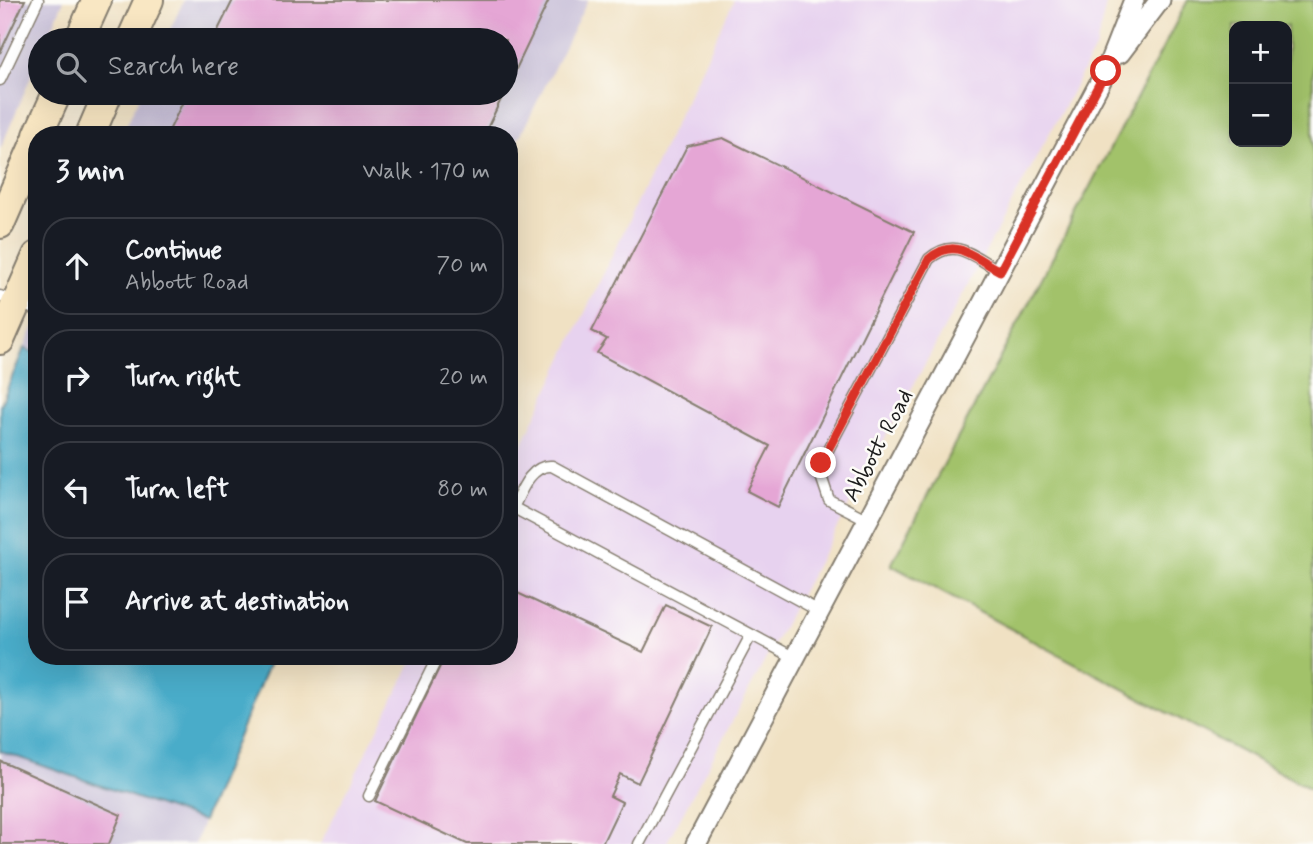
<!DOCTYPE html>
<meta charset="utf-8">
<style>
body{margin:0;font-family:Mynerve,sans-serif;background:#242831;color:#f1f3f6}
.controls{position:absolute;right:21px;top:21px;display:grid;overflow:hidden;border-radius:14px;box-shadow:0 7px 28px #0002}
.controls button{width:63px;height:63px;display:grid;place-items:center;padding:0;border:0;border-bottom:2px solid #363941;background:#171b24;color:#f1f3f6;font:35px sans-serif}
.stop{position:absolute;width:21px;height:21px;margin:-16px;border:5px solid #d93025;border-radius:50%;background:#fff}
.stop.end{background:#d93025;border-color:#fff;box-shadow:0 2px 7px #0008}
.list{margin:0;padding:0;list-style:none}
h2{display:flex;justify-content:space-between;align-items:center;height:91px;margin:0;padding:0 28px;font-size:30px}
h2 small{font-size:23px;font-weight:400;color:#9ea1a6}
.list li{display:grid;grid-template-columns:46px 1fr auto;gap:21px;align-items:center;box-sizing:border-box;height:98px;margin:0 14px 14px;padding:0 14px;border:2px solid #363941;border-radius:28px}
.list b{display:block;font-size:26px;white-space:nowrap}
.list p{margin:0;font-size:23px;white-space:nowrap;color:#9ea1a6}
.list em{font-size:23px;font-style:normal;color:#9ea1a6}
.icon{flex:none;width:38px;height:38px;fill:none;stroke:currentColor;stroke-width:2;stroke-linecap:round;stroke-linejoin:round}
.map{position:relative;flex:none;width:1313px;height:844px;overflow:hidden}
.search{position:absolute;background:#171b24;box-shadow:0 7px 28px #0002;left:28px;top:28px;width:490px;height:77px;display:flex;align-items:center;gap:18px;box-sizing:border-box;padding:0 24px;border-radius:38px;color:#9ea1a6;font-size:26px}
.panel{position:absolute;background:#171b24;box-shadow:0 7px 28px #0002;left:28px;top:126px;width:490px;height:539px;border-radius:28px}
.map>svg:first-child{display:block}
.built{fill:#e7d2ef}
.industrial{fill:#c8bfd8}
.green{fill:#a2c26b;stroke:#5f6f44;stroke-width:2;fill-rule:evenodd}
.water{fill:#49acc9;stroke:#326472;stroke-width:2}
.building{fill:#e5a6d5}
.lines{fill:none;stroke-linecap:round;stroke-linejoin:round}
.lane-casing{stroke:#867e70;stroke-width:13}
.street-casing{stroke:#867e70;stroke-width:23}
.secondary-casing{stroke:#867e70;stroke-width:32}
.lane{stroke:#fff;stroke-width:10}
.street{stroke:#fff;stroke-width:19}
.secondary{stroke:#f9e7c3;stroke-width:28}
.route{stroke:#d93025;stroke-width:9}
.labels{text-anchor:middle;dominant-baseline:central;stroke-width:5;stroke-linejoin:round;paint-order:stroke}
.street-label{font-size:23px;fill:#1c1c1c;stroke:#fdfcf7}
</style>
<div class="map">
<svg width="1313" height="844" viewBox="0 0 1313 844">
<rect width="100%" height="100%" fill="#fdfcf7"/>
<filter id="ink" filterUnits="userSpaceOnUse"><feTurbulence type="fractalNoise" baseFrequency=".0143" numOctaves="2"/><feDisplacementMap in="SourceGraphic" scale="14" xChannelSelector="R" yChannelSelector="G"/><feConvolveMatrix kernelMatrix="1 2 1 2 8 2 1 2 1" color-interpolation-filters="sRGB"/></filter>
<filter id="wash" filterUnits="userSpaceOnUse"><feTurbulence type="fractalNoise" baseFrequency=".00686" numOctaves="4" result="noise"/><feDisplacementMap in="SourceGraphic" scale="28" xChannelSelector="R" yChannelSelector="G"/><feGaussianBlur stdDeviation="1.57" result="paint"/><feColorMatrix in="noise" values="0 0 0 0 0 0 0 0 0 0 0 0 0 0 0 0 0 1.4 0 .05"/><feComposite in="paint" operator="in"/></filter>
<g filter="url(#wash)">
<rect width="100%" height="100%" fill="#f0e1c3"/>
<path class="built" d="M734,0H1107L1096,47L666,844H320L415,656H509V472Z"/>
<path class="industrial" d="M0,0H64L47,40H40V55L0,150Z
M184,0H588L509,158V135H122L141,93H506V40H165Z
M37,320V354L24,348Z
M0,751L203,821L195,844H0Z"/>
<path class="green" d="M1188,0H1313V790L891,565ZM1234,26H1287V142H1234Z"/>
<path class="water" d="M24,348L37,354V656H272L203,821L0,751V406Z"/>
<g id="blocks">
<path class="building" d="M0,0H25L0,53Z
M233,0H549L506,90V40H213Z
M187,93H504L484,135H167Z
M723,138L914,232L778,507L747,491L770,446L597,353L607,339L592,331L687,146Z
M509,589L643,652L666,605L712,627L638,783L620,774L610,796L622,802L602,844H467L375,801L445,656H509Z
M0,761L121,815L109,844H0Z"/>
</g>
</g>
<g filter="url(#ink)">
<use href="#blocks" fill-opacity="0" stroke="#867e70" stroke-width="2"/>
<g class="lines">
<g class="lane-casing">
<path id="lane" d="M0,80L38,0
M0,296L37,310
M514,508L795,658
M509,516C519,498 528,464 552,466L819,611
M868,520L829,500L819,470L821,463L929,259C956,236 973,257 1000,271
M369,796L438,656
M639,844L751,635"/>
</g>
<g class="street-casing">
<path id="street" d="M1120,53L1160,0
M696,844L1106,71L1134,0"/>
</g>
<g class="secondary-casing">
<path id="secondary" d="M79,40L97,0
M131,40L149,0
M38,135L57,93
M90,135L108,93
M0,224L37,139
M0,340L37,256"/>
</g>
<use href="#lane" class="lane"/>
<use href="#street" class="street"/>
<use href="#secondary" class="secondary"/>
</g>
</g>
<g class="lines" filter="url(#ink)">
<path class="route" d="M821,463L929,259C956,236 972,257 1000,271L1106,71"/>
</g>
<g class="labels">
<g class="street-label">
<text transform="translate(879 446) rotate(-62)">Abbott Road</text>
</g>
</g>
</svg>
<div class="controls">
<button>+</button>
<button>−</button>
</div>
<div class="stop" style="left:1106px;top:71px"></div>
<div class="stop end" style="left:821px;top:463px"></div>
<div class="search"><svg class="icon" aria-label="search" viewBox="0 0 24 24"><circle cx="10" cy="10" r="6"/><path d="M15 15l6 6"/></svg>Search here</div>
<section class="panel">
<h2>3 min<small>Walk · 170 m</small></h2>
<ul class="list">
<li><svg class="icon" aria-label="ahead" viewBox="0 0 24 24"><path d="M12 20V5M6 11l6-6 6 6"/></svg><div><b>Continue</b><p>Abbott Road</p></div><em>70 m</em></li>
<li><svg class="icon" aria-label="right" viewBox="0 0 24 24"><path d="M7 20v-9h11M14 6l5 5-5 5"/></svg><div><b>Turn right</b></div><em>20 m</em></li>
<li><svg class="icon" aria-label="left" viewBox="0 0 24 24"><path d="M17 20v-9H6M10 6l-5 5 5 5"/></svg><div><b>Turn left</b></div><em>80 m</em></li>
<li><svg class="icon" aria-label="arrive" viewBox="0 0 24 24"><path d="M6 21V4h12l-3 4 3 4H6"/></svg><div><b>Arrive at destination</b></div></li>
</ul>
</section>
</div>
